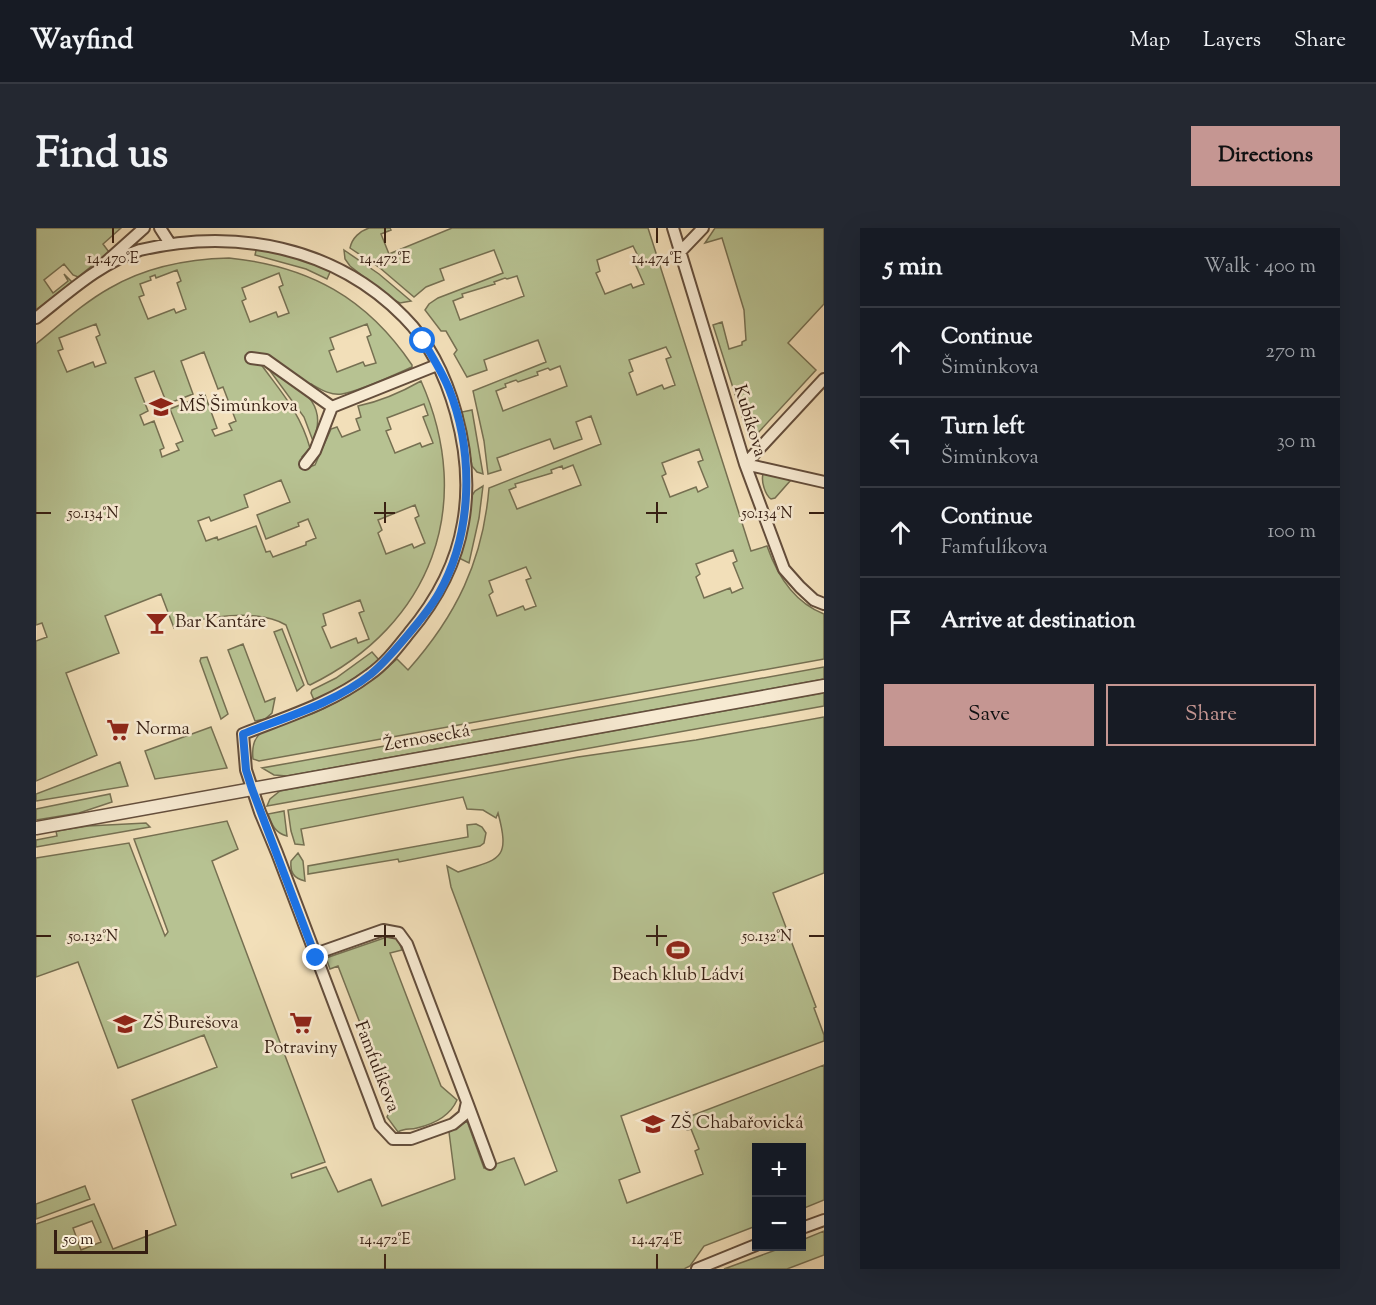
<!DOCTYPE html>
<meta charset="utf-8">
<style>
body{margin:0;font-family:"Sorts Mill Goudy",serif;background:#242831;color:#f1f3f6}
.controls{position:absolute;right:18px;bottom:18px;display:grid;overflow:hidden;border-radius:0px;box-shadow:0 6px 24px #0002}
.controls button{width:54px;height:54px;display:grid;place-items:center;padding:0;border:0;border-bottom:2px solid #363941;background:#171b24;color:#f1f3f6;font:30px sans-serif}
.scale{position:absolute;left:18px;bottom:15px;width:94px;box-sizing:border-box;padding-left:6px;border:3px solid #351e12;border-top:0;font-size:16px;line-height:21px;white-space:nowrap;color:#351e12;-webkit-text-stroke:4px #f7ead2;paint-order:stroke}
.stop{position:absolute;width:18px;height:18px;margin:-14px;border:4px solid #1a73e8;border-radius:50%;background:#fff}
.stop.end{background:#1a73e8;border-color:#fff;box-shadow:0 2px 6px #0008}
.list{margin:0;padding:0;list-style:none}
h2{display:flex;justify-content:space-between;align-items:center;height:78px;margin:0;padding:0 24px;font-size:26px}
h2 small{font-size:20px;font-weight:400;color:#9ea1a6}
.list li{display:grid;grid-template-columns:39px 1fr auto;gap:18px;align-items:center;box-sizing:border-box;height:90px;padding:0 24px;border-top:2px solid #363941}
.list b{display:block;font-size:22px;white-space:nowrap}
.list p{margin:0;font-size:20px;white-space:nowrap;color:#9ea1a6}
.list em{font-size:20px;font-style:normal;color:#9ea1a6}
.actions{display:flex;gap:12px;padding:18px 24px}
.actions a{flex:1;padding:14px 0;border:2px solid #c59692;border-radius:0px;text-align:center;font-size:21px;color:#c59692}
.actions .main{background:#c59692;color:#111}
.icon{flex:none;width:33px;height:33px;fill:none;stroke:currentColor;stroke-width:2;stroke-linecap:round;stroke-linejoin:round}
.map{position:relative;flex:none;width:788px;height:1041px;overflow:hidden;border-radius:0px}
header{display:flex;align-items:center;gap:36px;box-sizing:border-box;height:84px;padding:0 30px;background:#171b24;border-bottom:2px solid #363941}
header strong{font-size:28px}
nav{display:flex;gap:33px;margin-inline-start:auto;font-size:21px}
.intro{display:flex;align-items:center;justify-content:space-between;box-sizing:border-box;height:144px;padding:0 36px}
h1{margin:0;font-size:42px}
.button{padding:15px 27px;border-radius:0px;background:#c59692;color:#111;font-size:21px;font-weight:700}
main{display:flex;gap:36px;padding:0 36px}
aside{flex:1;background:#171b24;border-radius:0px;box-shadow:0 6px 24px #0002}
.map>svg:first-child{display:block}
.green{fill:#b7c292;stroke:#767052;stroke-width:1.5;fill-rule:evenodd}
.lines{fill:none;stroke-linecap:round;stroke-linejoin:round}
.minor-casing{stroke:#644e3c;stroke-width:14}
.tertiary-casing{stroke:#644e3c;stroke-width:15}
.minor{stroke:#f7ead2;stroke-width:10}
.tertiary{stroke:#f7ead2;stroke-width:12}
.route{stroke:#1a73e8;stroke-width:8}
.ticks{fill:none;stroke:#351e12;stroke-width:2}
.labels{text-anchor:middle;dominant-baseline:central;stroke-width:5;stroke-linejoin:round;paint-order:stroke}
.poi-label{font-size:18px;fill:#351e12;stroke:#f7ead2;text-anchor:start}
.street-label{font-size:18px;fill:#351e12;stroke:#f7ead2}
.ticks-label{font-size:15px;text-anchor:middle;fill:#351e12;stroke:#f7ead2;stroke-width:5;stroke-linejoin:round;paint-order:stroke}
</style>
<header>
<strong>Wayfind</strong>
<nav><a>Map</a><a>Layers</a><a>Share</a></nav>
</header>
<div class="intro"><h1>Find us</h1><a class="button">Directions</a></div>
<main>
<div class="map">
<svg width="788" height="1041" viewBox="0 0 788 1041">
<rect width="100%" height="100%" fill="#f2dfb9"/>
<filter id="stains"><feTurbulence type="fractalNoise" baseFrequency=".00333" numOctaves="4"/><feColorMatrix values="0 0 0 0 .2 0 0 0 0 .09 0 0 0 0 .02 0 0 0 .5 -.17"/></filter>
<radialGradient id="worn" r=".72"><stop offset=".6" stop-color="#630" stop-opacity="0"/><stop offset="1" stop-color="#630" stop-opacity=".3"/></radialGradient>
<path class="green" d="M0,0H85L67,16L73,24L42,49L37,47L28,36L8,52L17,65L32,53L28,46L36,54L0,82Z
M333,0H354L355,2L345,6L353,26L416,0H612L715,323L731,318C741,347 757,374 788,386V431L223,533L217,531C216,522 217,511 225,505C238,496 263,491 278,485C309,472 336,454 361,431L372,442C420,388 447,333 453,260L565,216L555,188L540,194L546,211L518,221L514,211L461,230L465,242L452,246L448,213L437,163L510,134L502,112L448,132L451,142L431,149L418,126L421,122L410,103H405L389,82L393,76L402,70L467,45L458,22L404,41L408,52L390,59L378,69L344,40L314,20C316,10 324,3 333,0ZM597,18L602,28L597,31L608,56L597,60L595,56L569,66L560,45L564,43L561,32ZM481,48L488,68L424,92L417,73L427,69L426,66L459,56L458,54L469,50L471,51ZM630,119L635,129L630,131L639,157L628,161L626,157L601,167L593,145L597,143L593,132ZM524,138L531,158L467,183L460,163L470,159L469,156L480,152L482,154L502,147L501,144L512,140L514,142ZM663,221L667,232L662,234L672,259L662,264L660,259L634,269L626,248L630,246L626,235ZM537,237L545,257L481,281L473,262L480,259L479,256L516,245L515,242L526,238L527,241ZM697,322L701,333L697,335L707,360L696,365L694,360L668,370L660,349L664,346L660,336ZM490,339L495,350L490,352L500,378L489,382L487,378L461,388L453,367L457,364L453,353Z
M679,0H788V76L752,115L780,142L720,207H712L677,97L686,94L693,121L706,117V114L710,112L708,82L686,10L669,15Z
M221,18L258,26L295,42L291,51L270,41L219,27Z
M308,22L343,46L375,73L364,75L358,72L314,38L309,31Z
M193,30C273,38 331,70 376,137V139C358,147 324,163 306,166C295,168 284,161 275,156L273,158L242,135H224C245,164 264,184 274,220L266,229L271,240L279,237L295,201L301,199L306,209L324,202L320,191L325,189L322,178C346,173 364,165 385,153C440,277 396,397 274,457L272,456L250,397C222,380 167,388 138,400L125,366L69,388L83,425L30,445L61,527L0,553V413L11,409L6,395L0,397V116C24,97 47,75 74,60C110,39 151,31 193,30ZM141,42L145,53L141,55L150,81L140,85L138,81L112,91L103,69L108,67L104,56L115,52L114,49L119,47L120,50ZM243,45L247,57L243,59L253,85L242,89L240,84L214,94L206,73L210,71L206,60ZM60,96L64,107L60,109L70,135L59,139L57,134L31,144L22,123L27,121L23,110ZM331,96L335,107L331,109L340,135L329,138L327,134L301,144L293,123L298,121L294,110ZM168,124L182,161L187,159L200,193L193,196L196,202L179,208L176,202L181,200L169,167L134,181L147,213L140,216L143,222L126,229L124,222L128,220L118,193L108,197L104,187L112,183L99,150L118,143L131,176L157,166L145,133ZM388,176L392,187L387,189L397,215L386,219L384,215L359,225L350,203L355,201L351,190ZM245,252L254,274L221,287L230,311L263,298L262,295L272,291L280,310L270,314V317L237,329L234,323L230,324L220,298L182,312L181,309L170,313L162,293L173,289L175,293L212,279L208,267ZM379,277L383,288L379,290L389,315L378,320L376,316L350,326L342,305L346,302L342,292ZM324,372L328,383L323,385L333,411L322,415L320,410L295,420L286,399L290,397L287,386Z
M229,136C258,158 295,171 277,213L268,189Z
M436,182L447,246L441,244L436,238L426,184Z
M731,245L750,250L754,253L739,270L735,271C729,267 725,253 727,246Z
M447,258L443,290L433,335L423,330L431,302L435,269L439,263Z
M246,401L268,457L261,463L238,404Z
M207,416L229,474L239,470L236,485L229,491L219,493L192,422Z
M336,424L343,432C323,448 302,462 278,472L275,465L276,462L300,450Z
M171,429L192,486L185,491L164,433L165,430Z
M788,439V451L251,548L238,547L226,540Z
M788,465V478L231,578L234,571L244,563Z
M788,489V645L737,665L780,779L778,780L788,807V813L585,888L604,944L583,952L591,975L667,946L659,923L663,921L655,901L651,902L647,891L788,837V972L766,981V920H720V998L668,1018L654,1038L648,1041H0V996L58,976L77,1021L140,997L96,872L181,839L168,807L82,840L42,734L0,749V630L93,615L129,708L132,704L98,611L191,593L202,621L176,633L289,934L255,946L256,950L290,939L302,964L335,951L346,978L419,951L413,904L431,893L448,940L478,930L489,957L521,943L415,659L411,638L422,644C463,631 475,633 462,585L460,590L447,582L431,581L427,569L265,601L268,617L259,616L255,603L252,582L542,529L660,512ZM56,993L65,1014L45,1022L37,1000Z
M175,499L191,540L119,551L109,523Z
M84,534L92,558L0,573V566Z
M74,566L76,574L43,585L0,592V581Z
M248,583L251,608C239,605 236,597 232,586Z
M110,595L114,599L0,619V612L21,608L20,603L52,598Z
M440,596L446,599L450,605L448,615L444,618L363,634L362,631L272,646V638L432,609L431,597Z
M262,625L267,633L269,653C257,650 254,644 255,633Z
M351,709H361L366,722L354,725L405,858L421,872C414,888 398,896 381,900C374,902 369,900 362,904L351,889L356,878L302,738L294,741L290,730Z
M49,958L54,971L0,991V976Z
M788,1003V1027L751,1041H688L748,1019L766,1018V1012Z"/>
<g class="lines">
<g class="minor-casing">
<path id="minor" d="M124,0L133,14
M637,0L709,236L748,341L764,359L778,372L788,376
M645,23L667,0
M70,34L108,0
M0,90C32,65 64,35 104,22C199,0 298,18 368,89C416,137 439,229 427,295C420,337 400,373 373,405C361,420 349,436 333,447C296,475 250,489 207,506L210,542L224,584L241,625L344,897L357,911H375L417,896L428,887L431,874L371,716L363,705L347,702L279,726
M215,130L230,132L296,179
M269,236L279,223L296,179L401,137
M709,236L788,151
M709,236L788,254
M431,874L454,936
M766,1000L788,992
M661,1041L720,1017"/>
</g>
<g class="tertiary-casing">
<path id="tertiary" d="M0,600L788,458"/>
</g>
<use href="#minor" class="minor"/>
<use href="#tertiary" class="tertiary"/>
</g>
<g class="lines">
<path class="route" d="M280,730L216,561L210,542L207,506C250,489 299,475 335,446C348,435 359,422 370,409C382,395 394,381 403,365C437,305 438,224 413,161C406,144 396,128 387,113"/>
</g>
<path class="ticks" d="M77,0V15M349,0V15M621,0V15M349,274V295M621,274V295M0,285H15M338,285H359M610,285H631M773,285H788M349,697V718M621,697V718M0,708H15M338,708H359M610,708H631M773,708H788M349,1026V1041M621,1026V1041"/>
<defs>
<g id="school-bare" transform="scale(1.8)"><path d="M0-5L7-2L0 1L-7-2ZM-4 1L0 2.5L4 1V4Q0 6-4 4Z" fill="#8f2418" stroke="#f7ead2" stroke-width="2.5" paint-order="stroke"/></g>
<g id="bar-bare" transform="scale(1.8)"><path d="M-6-5H6L.8 .8V4.5H3.5V6h-7V4.5H-.8V.8Z" fill="#8f2418" stroke="#f7ead2" stroke-width="2.5" paint-order="stroke"/></g>
<g id="supermarket-bare" transform="scale(1.8)"><path d="M-6-5.5h2.5l.6 2H6L4.5 2H-2.5L-4.4-4H-6ZM-1.5 3.2a1.3 1.3 0 1 0 .1 0ZM3 3.2a1.3 1.3 0 1 0 .1 0Z" fill="#8f2418" stroke="#f7ead2" stroke-width="2.5" paint-order="stroke"/></g>
<g id="stadium-bare" transform="scale(1.8)"><path d="M0-5a6.5 5 0 1 0 0 10a6.5 5 0 1 0 0-10ZM-3.5-1.8h7v3.6h-7Z" fill="#8f2418" stroke="#f7ead2" stroke-width="2.5" paint-order="stroke"/></g>
</defs>
<g fill-rule="evenodd">
<use href="#school-bare" x="125" y="179"/>
<use href="#bar-bare" x="121" y="395"/>
<use href="#supermarket-bare" x="82" y="502"/>
<use href="#stadium-bare" x="642" y="722"/>
<use href="#supermarket-bare" x="265" y="795"/>
<use href="#school-bare" x="89" y="796"/>
<use href="#school-bare" x="617" y="896"/>
</g>
<g class="labels">
<g class="poi-label">
<text x="143" y="179">MŠ Šimůnkova</text>
<text x="139" y="395">Bar Kantáre</text>
<text x="100" y="502">Norma</text>
<text x="642" y="748" text-anchor="middle">Beach klub Ládví</text>
<text x="107" y="796">ZŠ Burešova</text>
<text x="265" y="821" text-anchor="middle">Potraviny</text>
<text x="635" y="896">ZŠ Chabařovická</text>
</g>
<g class="street-label">
<text transform="translate(713 193) rotate(73)">Kubíkova</text>
<text transform="translate(391 511) rotate(-10)">Žernosecká</text>
<text transform="translate(340 839) rotate(69)">Famfulíkova</text>
</g>
</g>
<g class="ticks-label">
<text x="77" y="35">14.470°E</text>
<text x="349" y="35">14.472°E</text>
<text x="621" y="35">14.474°E</text>
<text x="57" y="290">50.134°N</text>
<text x="731" y="290">50.134°N</text>
<text x="57" y="713">50.132°N</text>
<text x="731" y="713">50.132°N</text>
<text x="349" y="1016">14.472°E</text>
<text x="621" y="1016">14.474°E</text>
</g>
<rect width="100%" height="100%" filter="url(#stains)"/>
<rect width="100%" height="100%" fill="url(#worn)"/>
</svg>
<div class="controls">
<button>+</button>
<button>−</button>
</div>
<div class="scale">50 m</div>
<div class="stop" style="left:387px;top:113px"></div>
<div class="stop end" style="left:280px;top:730px"></div>
</div>
<aside>
<h2>5 min<small>Walk · 400 m</small></h2>
<ul class="list">
<li><svg class="icon" aria-label="ahead" viewBox="0 0 24 24"><path d="M12 20V5M6 11l6-6 6 6"/></svg><div><b>Continue</b><p>Šimůnkova</p></div><em>270 m</em></li>
<li><svg class="icon" aria-label="left" viewBox="0 0 24 24"><path d="M17 20v-9H6M10 6l-5 5 5 5"/></svg><div><b>Turn left</b><p>Šimůnkova</p></div><em>30 m</em></li>
<li><svg class="icon" aria-label="ahead" viewBox="0 0 24 24"><path d="M12 20V5M6 11l6-6 6 6"/></svg><div><b>Continue</b><p>Famfulíkova</p></div><em>100 m</em></li>
<li><svg class="icon" aria-label="arrive" viewBox="0 0 24 24"><path d="M6 21V4h12l-3 4 3 4H6"/></svg><div><b>Arrive at destination</b></div></li>
</ul>
<div class="actions"><a class="main">Save</a><a>Share</a></div>
</aside>
</main>
